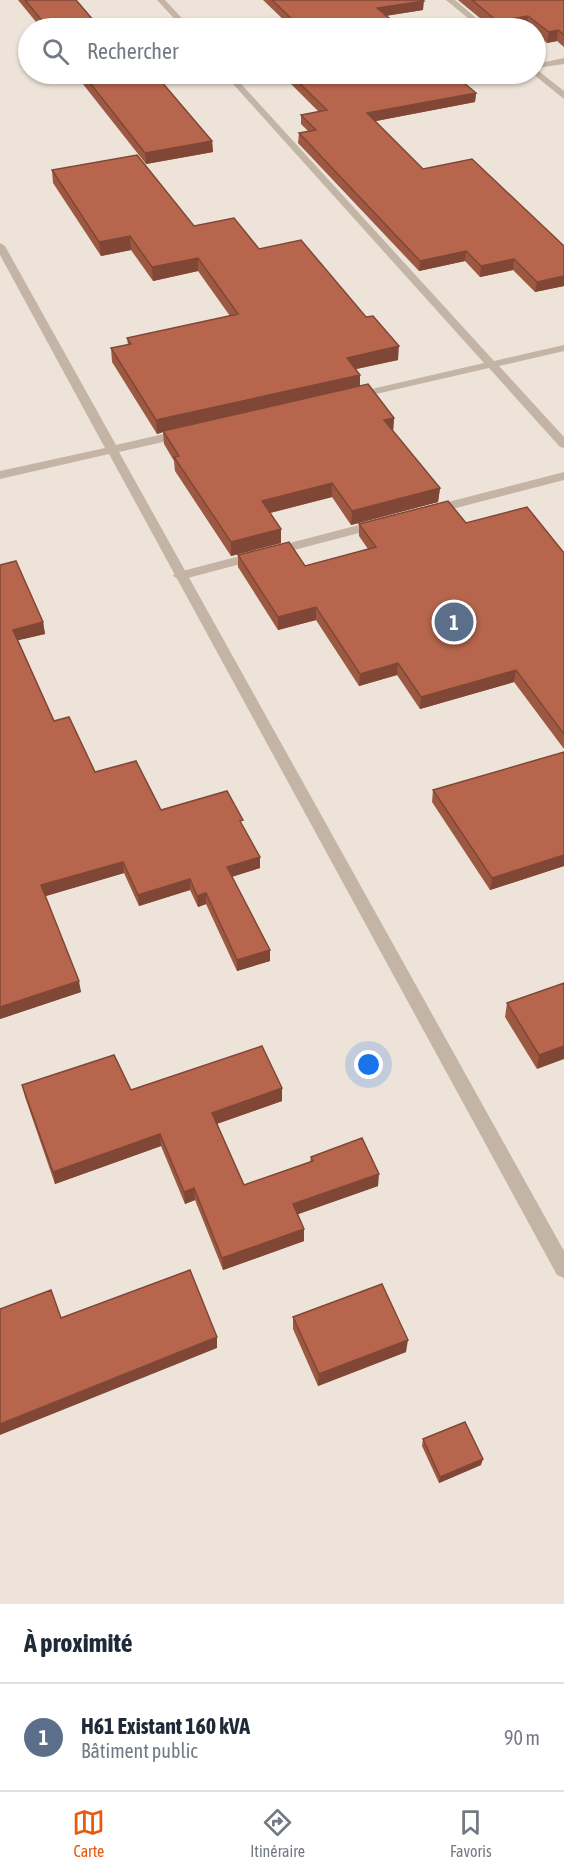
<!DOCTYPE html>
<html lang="fr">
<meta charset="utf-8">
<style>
body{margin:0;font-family:"Asap Condensed",sans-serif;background:#f6f6f7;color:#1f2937}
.you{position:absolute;left:369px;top:1065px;width:21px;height:21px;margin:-15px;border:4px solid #fff;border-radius:50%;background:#1a73e8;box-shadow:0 0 0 9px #1a73e833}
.badge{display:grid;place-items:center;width:39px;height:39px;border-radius:50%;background:#ea580c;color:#fff;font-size:20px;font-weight:700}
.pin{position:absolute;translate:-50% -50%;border:3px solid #fff;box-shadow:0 2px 6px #0006}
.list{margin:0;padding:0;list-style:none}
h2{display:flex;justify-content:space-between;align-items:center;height:78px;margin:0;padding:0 24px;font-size:26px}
h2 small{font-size:20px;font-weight:400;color:#747a83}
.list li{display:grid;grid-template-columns:39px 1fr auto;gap:18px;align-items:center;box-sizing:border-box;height:108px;padding:0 24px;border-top:2px solid #e0e1e3}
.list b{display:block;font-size:22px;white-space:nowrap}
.list p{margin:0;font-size:20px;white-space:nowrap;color:#747a83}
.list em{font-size:20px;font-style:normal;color:#747a83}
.icon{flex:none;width:33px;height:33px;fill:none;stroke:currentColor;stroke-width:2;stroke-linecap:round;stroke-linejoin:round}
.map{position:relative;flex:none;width:564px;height:1604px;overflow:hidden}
.search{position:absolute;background:#fff;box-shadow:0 2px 4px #0004;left:18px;right:18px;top:18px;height:66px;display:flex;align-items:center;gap:15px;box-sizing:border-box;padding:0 21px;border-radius:33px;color:#747a83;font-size:22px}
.sheet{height:186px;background:#fff}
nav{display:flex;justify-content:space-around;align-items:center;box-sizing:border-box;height:84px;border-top:2px solid #e0e1e3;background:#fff;font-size:16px;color:#747a83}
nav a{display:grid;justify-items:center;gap:3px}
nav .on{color:#ea580c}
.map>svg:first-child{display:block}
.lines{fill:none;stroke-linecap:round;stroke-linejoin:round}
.lane{fill:#c4b4a6;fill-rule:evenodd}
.street{fill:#c4b4a6;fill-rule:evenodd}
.wall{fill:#9d5842}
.shaded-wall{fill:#804736}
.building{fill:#b7664d;stroke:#804736;stroke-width:1.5}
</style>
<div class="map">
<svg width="564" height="1604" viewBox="0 0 564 1604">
<rect width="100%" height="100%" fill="#ede3d9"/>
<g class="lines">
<path class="lane" d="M564,472V480L433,514L427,510L429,507Z
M378,520L384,524L382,527L180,580L173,576L175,573Z"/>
<path class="street" d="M157,0H165L191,28H183Z
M446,0H455L488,28H480Z
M564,58V64L536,68V64Z
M536,69L564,91V99L533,74H536Z
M224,74H232L494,361L564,345V351L499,366L564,437V448L560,447L489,368L354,399L350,398V394L484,363Z
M0,243L5,246L116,445L181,430L187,434L185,437L119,452L564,1251V1278L557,1275L109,454L0,479V471L105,448L0,255Z"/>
</g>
<path class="wall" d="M18,0H76L100,28H41Z
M263,0H423V10L386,16L290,26Z
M458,0H564V47L557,41L547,43L536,33V28H529L527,27L518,28H492Z
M75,74H155L212,141L213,152L146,164Z
M281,74H453L476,93L475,102L375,121L423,169L564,246V286L535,292L513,270L480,277L465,261L419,271L298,143L299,133L308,131L301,124V115L319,112Z
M52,170L194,226L259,249L398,360L356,369L360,375V386L394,418L393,431L440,488L438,502L351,525L332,497L270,513L281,543L231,556L175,471L174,461L164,444L163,432L157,434L112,362L111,348L128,345L127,338L230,316L198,271L153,281L131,250L101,256L53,183Z
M466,523L564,553V749L514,682L420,709L397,675L359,686L316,620L278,630L238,567V555L305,566L368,549L359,536V524Z
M0,565L43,622L45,634L18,640L54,721L95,772L161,810L243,826L260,868L232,877L270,961L237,971L206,904L198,907L190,890L139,906L124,873L45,896L81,992L0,1019Z
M564,752V866L490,890L432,802L433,790Z
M564,983L537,1069L505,1017L507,1003Z
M22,1085L131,1090L282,1101L217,1124L244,1185L310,1162L311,1157L378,1186L298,1214L304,1229V1241L223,1270L195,1200L185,1204L161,1146L55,1184L25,1097Z
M293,1317L406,1352L318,1386L293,1329Z
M423,1439L481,1465L439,1483L422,1446Z"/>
<path class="shaded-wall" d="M424,1L423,10L377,17V8Z
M528,16L527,27L518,28H497V21Z
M558,30L557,41L547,43L549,32Z
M476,93L475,102L366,123L367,113Z
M212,141L213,152L146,164L145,153Z
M130,236L131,250L101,256L99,242Z
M466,251L465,261L419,271L420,261Z
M198,258V271L153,281L152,267Z
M514,259L513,270L480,277L481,266Z
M564,276V286L535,292L537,282Z
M399,346L398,360L347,371V358Z
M360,375V388L163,431V432L157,434L156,420Z
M394,418L393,432L384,420Z
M332,483V497L262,515V501Z
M440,488L438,502L351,525L352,511Z
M281,529V543L231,556V542Z
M316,607V620L278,630V617Z
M43,622L45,634L15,641L13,630Z
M398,663L397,675L359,686L360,674Z
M516,670L514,682L420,709L421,697Z
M564,855V866L490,890L492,878Z
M260,857V868L227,878V867Z
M123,862L124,873L43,897L41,885Z
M190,879V890L139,906L138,895Z
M206,893V904L198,907L197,896Z
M270,950V961L237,971V960Z
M79,981L81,992L0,1019V1007Z
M564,1046V1059L537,1069L539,1055Z
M282,1088V1101L213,1125L212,1113Z
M160,1134L161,1146L55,1184L53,1172Z
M379,1174L378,1186L293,1216V1204Z
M194,1188L195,1200L185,1204L184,1192Z
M304,1229V1241L223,1270L222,1258Z
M217,1337V1348L0,1435V1424Z
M408,1340L406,1352L318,1386L319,1374Z
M483,1459L481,1465L439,1483L440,1477Z"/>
<path class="building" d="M25,0H76L100,28H48Z
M272,0H423L424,1L377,8L401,28H277L298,25Z
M472,0H564V35L558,30L549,32L528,16L497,21Z
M83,74H155L212,141L145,153Z
M290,74H453L476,93L367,113L423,169L472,159L564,246V276L537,282L514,259L481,266L466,251L420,261L299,133L316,130L301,115L327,110Z
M137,155L194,226L234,218L259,249L301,240L366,317L373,316L399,346L347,358L360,375L156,420L111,348L131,344L127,338L238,314L198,258L152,267L130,236L99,242L52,170Z
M368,384L394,418L384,420L440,488L352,511L332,483L262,501L281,529L231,542L174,457L179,456L163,431Z
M448,501L466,523L527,507L564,553V734L516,670L421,697L398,663L360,674L316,607L278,617L238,555L289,542L305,566L376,547L359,524Z
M16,561L43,622L13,630L54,721L69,717L95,772L136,761L161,810L227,791L243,820L240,821L260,857L227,867L270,950L237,960L206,893L197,896L190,879L138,895L123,862L41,885L79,981L0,1007V565Z
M564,752V855L492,878L433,790Z
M564,983V1046L539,1055L507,1003Z
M262,1046L282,1088L212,1113L244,1185L313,1161L311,1157L362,1138L379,1174L293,1204L304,1229L222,1258L194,1188L184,1192L160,1134L53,1172L22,1085L114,1055L131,1090Z
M190,1270L217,1337L0,1424V1309L51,1290L61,1318Z
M382,1284L408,1340L319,1374L293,1317Z
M465,1422L483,1459L440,1477L423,1439Z"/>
</svg>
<div class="you"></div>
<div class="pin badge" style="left:454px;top:622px;background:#5c6f8a">1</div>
<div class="search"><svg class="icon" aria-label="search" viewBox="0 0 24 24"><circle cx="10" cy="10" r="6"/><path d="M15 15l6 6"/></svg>Rechercher</div>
</div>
<section class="sheet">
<h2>À proximité<small></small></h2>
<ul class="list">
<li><span class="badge" style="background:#5c6f8a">1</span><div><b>H61 Existant 160 kVA</b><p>Bâtiment public</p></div><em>90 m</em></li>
</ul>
</section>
<nav>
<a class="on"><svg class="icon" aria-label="map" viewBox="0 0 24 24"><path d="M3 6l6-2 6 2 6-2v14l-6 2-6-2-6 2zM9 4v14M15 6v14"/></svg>Carte</a>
<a><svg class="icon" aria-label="directions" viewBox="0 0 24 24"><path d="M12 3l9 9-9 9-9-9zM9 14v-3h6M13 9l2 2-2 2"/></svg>Itinéraire</a>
<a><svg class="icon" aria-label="saved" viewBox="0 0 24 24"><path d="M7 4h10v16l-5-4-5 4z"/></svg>Favoris</a>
</nav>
